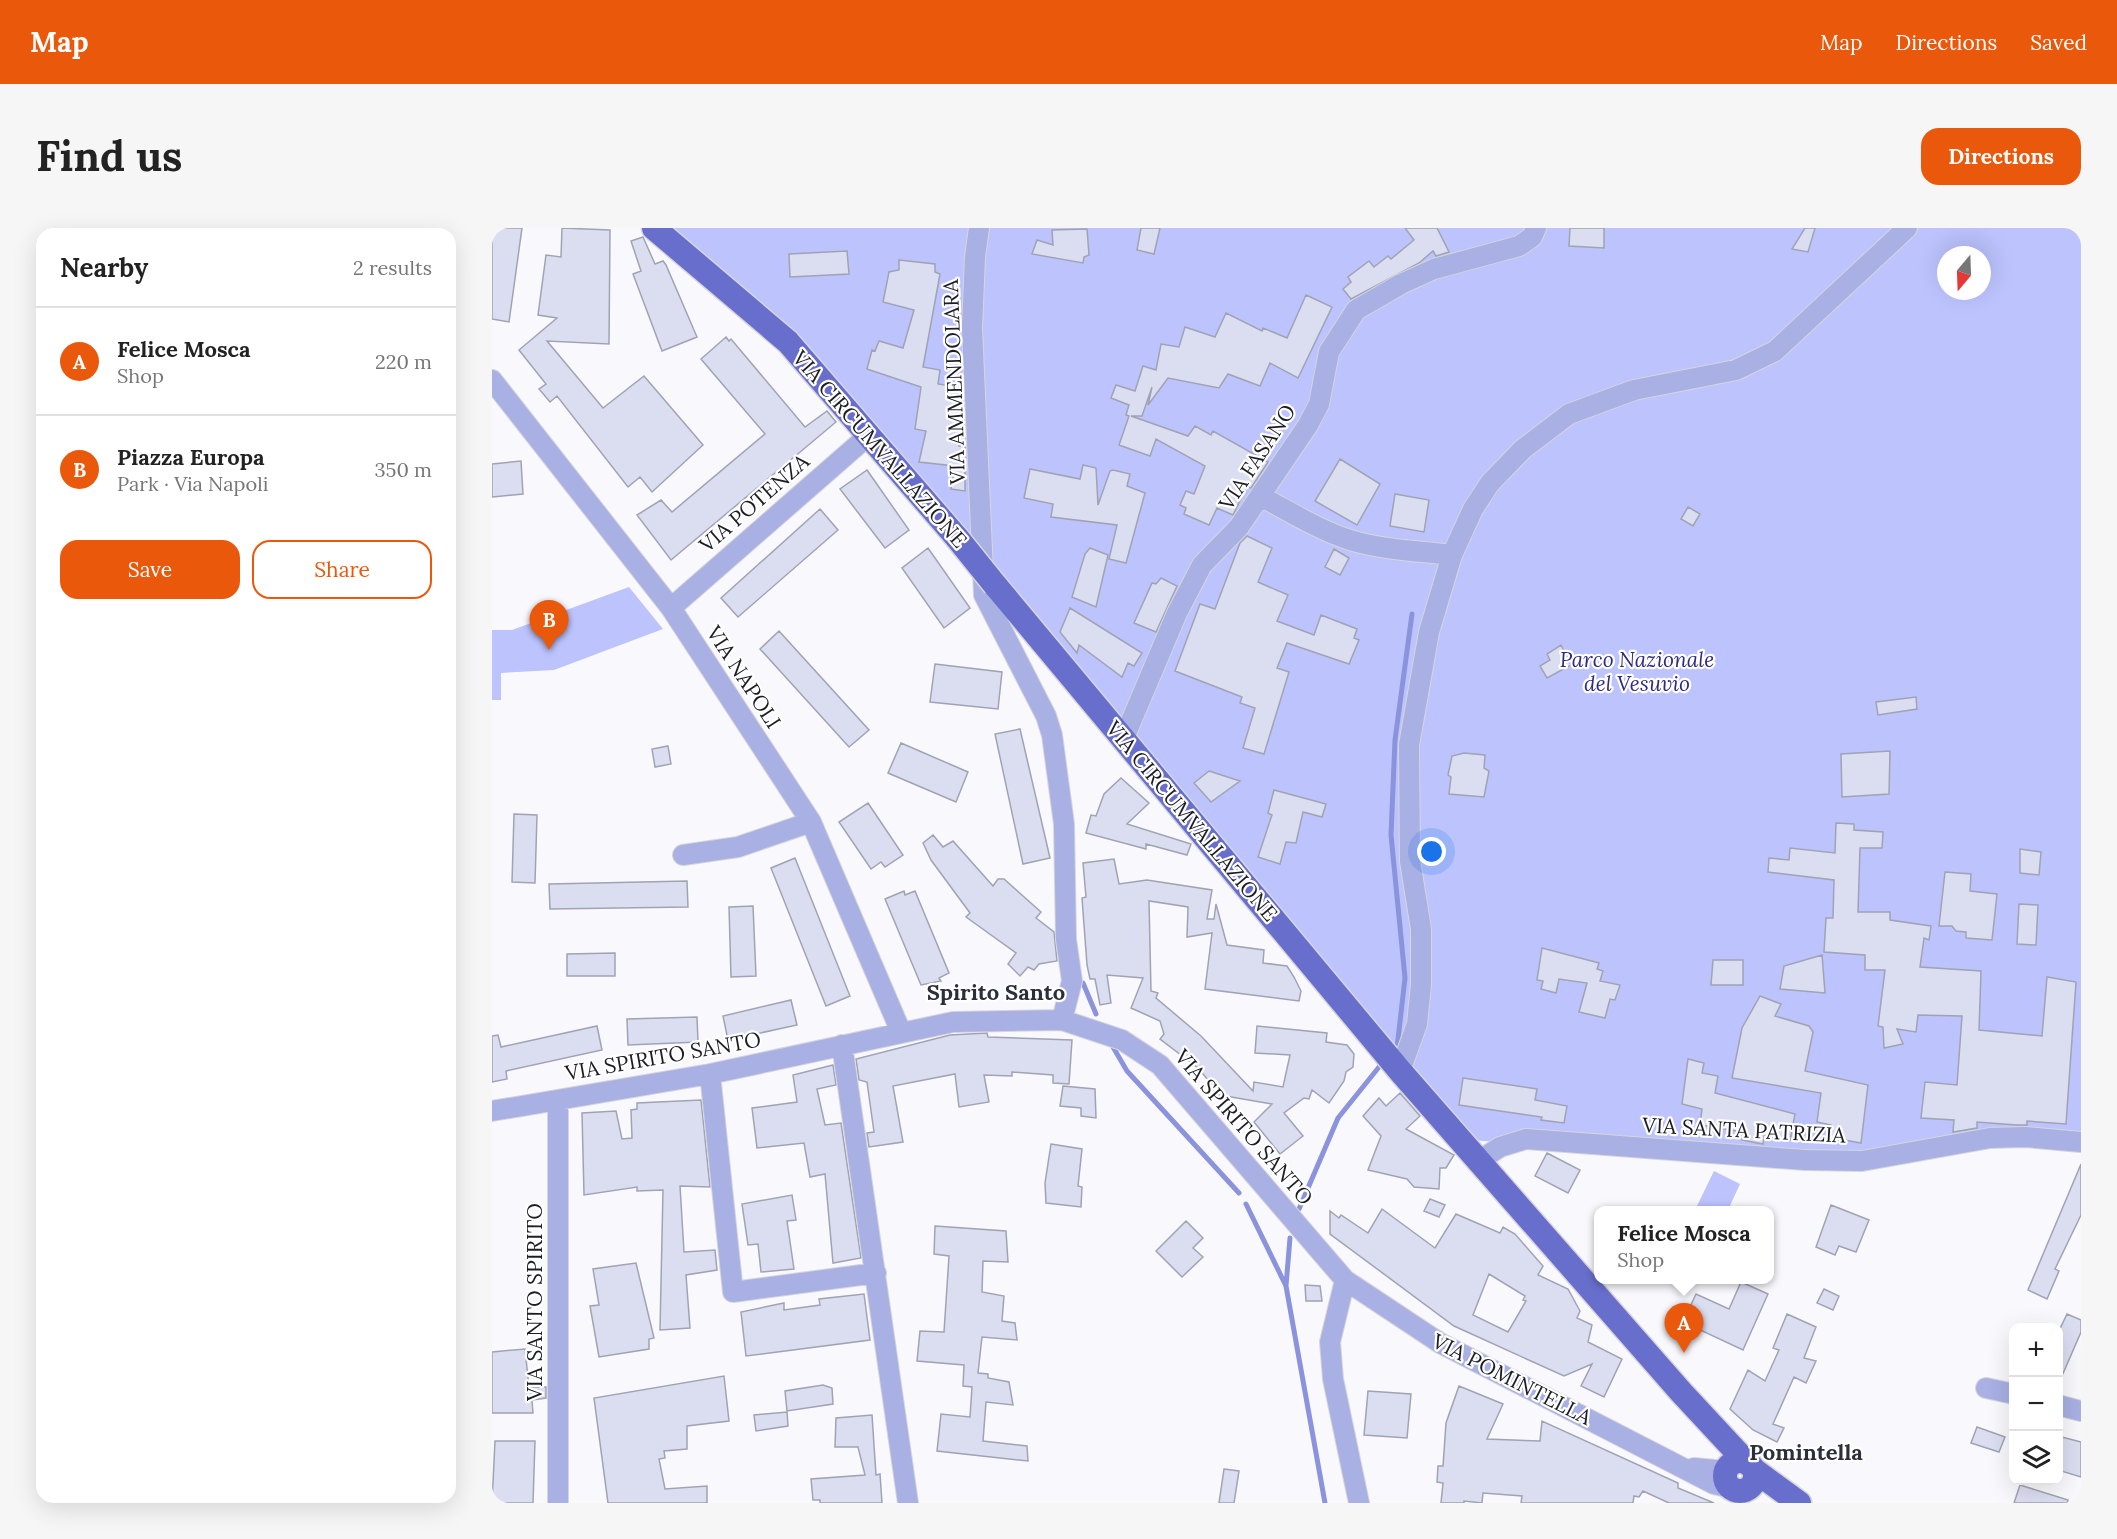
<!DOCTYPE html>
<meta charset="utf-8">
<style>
body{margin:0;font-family:Lora,serif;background:#f6f6f6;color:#222}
.controls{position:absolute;right:18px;bottom:18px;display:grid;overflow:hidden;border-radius:12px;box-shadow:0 6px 24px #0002}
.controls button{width:54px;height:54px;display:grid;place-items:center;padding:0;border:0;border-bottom:2px solid #e0e0e0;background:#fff;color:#222;font:30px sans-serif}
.compass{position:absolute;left:1445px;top:18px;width:54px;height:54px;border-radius:50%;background:#fff;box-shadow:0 6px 24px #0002;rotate:199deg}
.you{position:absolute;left:940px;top:624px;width:21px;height:21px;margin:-15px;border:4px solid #fff;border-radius:50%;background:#1a73e8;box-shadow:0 0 0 9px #1a73e833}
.badge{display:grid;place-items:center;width:39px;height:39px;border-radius:50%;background:#ea580c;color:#fff;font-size:20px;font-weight:700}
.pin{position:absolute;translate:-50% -50px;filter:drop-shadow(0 2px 3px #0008)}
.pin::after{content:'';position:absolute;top:32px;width:21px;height:18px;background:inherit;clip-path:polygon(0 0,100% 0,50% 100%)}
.popup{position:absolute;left:1102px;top:978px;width:180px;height:78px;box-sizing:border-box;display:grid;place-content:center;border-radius:12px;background:#fff;filter:drop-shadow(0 2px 4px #0005);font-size:20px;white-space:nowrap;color:#767676}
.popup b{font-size:22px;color:#222}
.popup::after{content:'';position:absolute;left:50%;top:100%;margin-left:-12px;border:12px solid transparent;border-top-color:#fff}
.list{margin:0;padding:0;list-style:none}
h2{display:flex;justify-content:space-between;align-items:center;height:78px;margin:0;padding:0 24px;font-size:26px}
h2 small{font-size:20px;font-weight:400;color:#767676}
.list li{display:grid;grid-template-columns:39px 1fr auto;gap:18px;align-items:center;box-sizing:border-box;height:108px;padding:0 24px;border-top:2px solid #e0e0e0}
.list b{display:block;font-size:22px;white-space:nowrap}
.list p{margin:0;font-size:20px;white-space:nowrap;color:#767676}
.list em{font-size:20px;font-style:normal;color:#767676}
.actions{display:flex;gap:12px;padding:18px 24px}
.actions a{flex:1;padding:14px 0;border:2px solid #ea580c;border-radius:18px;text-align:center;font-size:21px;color:#ea580c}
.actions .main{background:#ea580c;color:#fff}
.icon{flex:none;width:33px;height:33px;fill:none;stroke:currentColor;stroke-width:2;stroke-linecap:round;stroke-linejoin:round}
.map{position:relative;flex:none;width:1589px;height:1275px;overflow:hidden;border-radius:18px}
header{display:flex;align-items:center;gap:36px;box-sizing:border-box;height:84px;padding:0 30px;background:#ea580c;color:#fff}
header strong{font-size:28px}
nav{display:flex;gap:33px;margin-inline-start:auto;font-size:21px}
.intro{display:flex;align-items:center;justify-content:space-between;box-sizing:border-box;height:144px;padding:0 36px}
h1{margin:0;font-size:42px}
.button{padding:15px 27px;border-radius:18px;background:#ea580c;color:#fff;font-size:21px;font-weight:700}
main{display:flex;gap:36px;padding:0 36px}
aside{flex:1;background:#fff;border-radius:18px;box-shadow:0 6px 24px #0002}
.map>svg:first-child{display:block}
.green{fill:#bcc3fd;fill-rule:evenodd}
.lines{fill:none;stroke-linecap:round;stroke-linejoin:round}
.stream{stroke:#8b93dd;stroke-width:5}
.building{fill:#dbdef1;stroke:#a0a3b4;stroke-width:1.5;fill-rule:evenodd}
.minor-casing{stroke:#d6d6da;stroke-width:22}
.major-casing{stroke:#d6d6da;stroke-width:27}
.minor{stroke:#a8b0e4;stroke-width:20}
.major{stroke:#686ecc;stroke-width:24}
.major-bridge-casing{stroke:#d6d6da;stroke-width:27;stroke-linecap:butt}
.major-bridge{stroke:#686ecc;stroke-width:24}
.labels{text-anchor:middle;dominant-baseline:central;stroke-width:4.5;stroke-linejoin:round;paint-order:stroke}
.street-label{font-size:21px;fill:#1c1d23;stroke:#fff}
.park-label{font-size:21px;font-style:italic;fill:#2f2b80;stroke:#fff}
.neighbourhood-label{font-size:22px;font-weight:bold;fill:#2c2e3b;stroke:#fff}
</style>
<header>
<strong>Map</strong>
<nav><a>Map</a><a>Directions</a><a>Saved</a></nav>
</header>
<div class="intro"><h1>Find us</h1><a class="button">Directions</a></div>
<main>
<aside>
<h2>Nearby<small>2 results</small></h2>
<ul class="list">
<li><span class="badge">A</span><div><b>Felice Mosca</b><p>Shop</p></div><em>220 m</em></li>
<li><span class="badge">B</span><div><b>Piazza Europa</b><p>Park · Via Napoli</p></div><em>350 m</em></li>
</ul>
<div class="actions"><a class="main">Save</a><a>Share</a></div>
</aside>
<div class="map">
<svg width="1589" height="1275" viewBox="0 0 1589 1275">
<rect width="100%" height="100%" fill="#f9f9fd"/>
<path class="green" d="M154,0H1589V918L1572,915L1447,921L1352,941L953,910L278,103ZM1454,27H1490V63H1454Z
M137,359L171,401L62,442L9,445V472H0V402H20Z
M1222,943L1248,956L1236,982H1203Z"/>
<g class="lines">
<path class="stream" d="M591,755L604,786
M621,819L635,843L747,965
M905,820L913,750L899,607L903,512L920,386
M754,976L794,1058
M807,981L846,890L887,839
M798,1010L794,1058L833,1275"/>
</g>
<path class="building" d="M0,0H30L17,94L0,91Z
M70,0L118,2L117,116L55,113L111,180L152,148L211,217L160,264L148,249L136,259L65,168L58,174L47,161L54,156L27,122L65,90L46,87L54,27L69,29Z
M649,0H668L662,26L645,22Z
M913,0H945L957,24L944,28L941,23L927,35L859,71L851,61L859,54L856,49L877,33L882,39L896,28L899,31L922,12Z
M1078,0H1112V20L1077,18Z
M1313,0H1323L1316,24L1300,21Z
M595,1L597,27L592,29L591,35L540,26L545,12L561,17L560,2Z
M151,9L163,36L171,33L174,37L205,109L170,123L141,46L149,43L139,13Z
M355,23L357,46L298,49L297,26Z
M407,32L443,36V44L448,46L431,139L448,142L446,156L471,160L467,218H473V263L459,261L463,238L427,234L434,203L423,201L429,159L375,141L380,122L383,123L387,113L411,120L422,82L391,74L397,44L407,42Z
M814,67L840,79L806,150L778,135L768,158L736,146L727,160L676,150L656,177L660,159L650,188H639L696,208L703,198L719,207L721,203L776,234L759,260L755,258L741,287L725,280L717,297L692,286L694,280L688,277L694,263L702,266L713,238L664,211L658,228L627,217L637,188L634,187L637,177L619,170L624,157L643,163L651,138L664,142L669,116L687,119L693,99L723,109L734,85L770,103L771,100L795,110Z
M234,109L237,113L239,111L313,199L335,183L344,194L179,332L145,287L169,272L180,284L273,206L209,131Z
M848,231L888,256L865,297L823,273Z
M29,233L31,266L0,269V236Z
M591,237L604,240L606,277L618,243L621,242L638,246L635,258L653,265L634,335L617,331L625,297L559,289L561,276L532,270L538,241L588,251Z
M375,242L417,302L393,320L348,261Z
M903,266L937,272L932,304L898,298Z
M1196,279L1208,286L1201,298L1189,291Z
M328,281L346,302L246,389L229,370Z
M755,308L780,320L766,354L796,367L785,393L822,407L829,387L865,401L862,410L867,412L857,436L795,415L785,440L797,444L772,526L751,520L763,480L748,475L750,469L683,443L708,376L723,381L748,315Z
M436,320L478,380L452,400L410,340Z
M598,320L616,327L604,379L580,369L593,326Z
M842,321L857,330L848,347L833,339Z
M669,350L685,358L664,404L642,395L660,355L664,356Z
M578,380L650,425L642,438L636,435L630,449L587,417L585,425L568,404Z
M287,403L377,502L357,519L268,421Z
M1069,417L1079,437L1055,450L1048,438L1058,432L1055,426Z
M443,436L510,444L506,481L438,474Z
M1424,469L1425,481L1386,487L1384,474Z
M528,501L558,630L531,636L503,506Z
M409,515L476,544L464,574L396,545Z
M176,518L179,536L163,539L160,521Z
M1398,523L1397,566L1350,569L1349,526Z
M972,525L993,527L992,540L997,543L992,569L957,566L959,549L956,547L960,528Z
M717,543L748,553L719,574L702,555Z
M629,550L657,575L635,596L699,616L695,627L654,616V621L594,605L599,587L604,588L612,566Z
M782,562L834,576L830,589L811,584L804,615L794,614L788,636L766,629L780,587L776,585Z
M376,575L411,627L393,639L389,634L379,641L347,594Z
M22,586L45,587L43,655L20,654Z
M1344,595L1362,596V602L1391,604L1390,620H1368L1366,684H1398V692L1439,698L1437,712L1432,710L1428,739L1489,743L1487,802L1550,808L1555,749L1584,754L1574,896L1535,893V897H1525L1485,894V900L1461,904L1462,892L1429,890L1433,854L1465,857L1470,788L1426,787L1424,804L1405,801L1411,816L1392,820L1391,799L1386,798L1393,742H1373V727L1332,724L1334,690H1341L1342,652L1276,644L1277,630L1297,632L1298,620L1343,625Z
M441,607L451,619L461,613L501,658L506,651H512L549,684L544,690L562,704L565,733L547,736L542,742L536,739L528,748L516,736L524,725L474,689L478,685L439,632L431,615Z
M1528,621L1549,624L1547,647L1528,645Z
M303,630L358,768L334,778L279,640Z
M622,631L627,656L655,652L720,662L715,691H722L724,676L735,717L772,722L771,735L795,738L802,749L809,763L807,773L713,761L720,705L695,709L696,679L657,673L659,763L666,765L664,770L709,808L761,863L762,854L791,859L798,827L763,825L765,798L835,805L834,814L855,817L862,826L861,839L854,844L852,853L837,875L820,862L817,871L812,870L792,885L811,908L788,926L762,894L780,876L722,866V859L706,840L668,811L672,806L668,793L639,780L651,750L615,747L619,775L608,777L603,751H598L595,737L590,670L594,669L591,635Z
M1453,644L1479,646L1478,663L1505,666L1500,712L1474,710V704L1464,703L1460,698H1447Z
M195,653L196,679L58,681L57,656Z
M412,663L413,667L423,663L457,745L447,750L449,753L429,757L393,671Z
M1527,676L1546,677L1544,717L1525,716Z
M261,678L264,748L239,749L237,679Z
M1050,720L1107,735L1105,741L1111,743L1108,753L1128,757L1123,772L1118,771L1113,790L1087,784L1095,755L1067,751L1064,765L1049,761L1051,753L1045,752Z
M123,725V748H75V726Z
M1330,727L1333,765L1288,761L1292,738Z
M1221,732H1251V757H1219Z
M1268,768L1289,776L1283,788L1317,798L1321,804L1313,843L1376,857L1369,915L1336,909L1339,897L1325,894L1329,865L1240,850L1250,800Z
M299,772L305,797L236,812L231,788Z
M205,789L206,814L136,817L135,791Z
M105,798L110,822L14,843L15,851L0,854V808L6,807L9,819Z
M495,805L496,809L580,812L577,856L561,855V847L520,844V848L492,847L497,874L467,879L463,846L401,858L411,914L377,919L375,905L382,904L375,854L367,852L364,831L458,807Z
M1196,831L1212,835L1210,845L1226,848L1223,865L1303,886L1298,912L1272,908L1271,916L1250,912L1252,904L1208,897L1210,881L1190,876Z
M341,837L344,857L325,861L333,897L349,895L369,1030L341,1035L333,946L318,949L312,915L265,920L260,880L305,874L301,847Z
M971,850L1045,861L1043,872L1075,878L1072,895L1049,892L1050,889L967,877Z
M571,858L603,861L604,890L589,888V880L568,878Z
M908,865L928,888L914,901L962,927L954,940H948L947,961L922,959L915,951L876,942L889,908L871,888L887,870L894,878Z
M209,872L218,959L188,958L192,1024L223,1022L225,1042L194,1047L198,1100L168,1102L171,962L145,963V959L92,967L90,885L124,883L130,911L140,910L139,882L145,881V875Z
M559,916L590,921L586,958L590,959L589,979L554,975L553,955Z
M1055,925L1088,942L1076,965L1043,948Z
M1589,936V987L1563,1041L1567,1043L1555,1071L1536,1062Z
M300,967L304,992L295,993L302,1041L269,1044L266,1016L256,1017L250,976Z
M938,971L953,977L947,989L932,983Z
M1339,977L1377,992L1364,1024L1347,1018L1343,1027L1324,1019Z
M890,981L943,1020L964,986L1008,1005L1011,999L1023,1006L1051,1038L1046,1047L1076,1061L1088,1083L1085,1090L1100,1097L1096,1114L1130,1131L1112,1169L1089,1158L1100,1136L1072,1148L962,1098L838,1006V983L847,990L849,987L876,1005ZM997,1046L1033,1068L1031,1072L1034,1073L1016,1104L981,1087Z
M694,993L711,1010L701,1020L711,1029L690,1049L664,1023Z
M443,998L514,1003L516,1034L491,1033L490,1064L512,1068L510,1093L523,1095L525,1112L490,1109L486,1145L496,1146V1150L517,1154L521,1177L494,1174L491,1213L535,1218L536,1233L445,1223L449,1186L478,1189L480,1159L471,1158L472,1137L425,1133L428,1103L452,1104L457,1028L442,1026Z
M144,1035L162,1110L157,1111V1121L107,1129L98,1078L107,1077L101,1041Z
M1249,1054L1276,1066L1251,1122L1191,1094L1204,1066L1237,1081Z
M813,1057L828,1058L830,1073H814Z
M1332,1061L1347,1068L1341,1082L1325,1075Z
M372,1066L378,1112L254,1128L249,1084L292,1075V1082L328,1077L327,1071Z
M1295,1086L1324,1099L1312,1130L1324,1133L1314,1155L1302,1149L1281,1196L1292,1200L1285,1214L1261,1202L1238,1181L1256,1142L1273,1153L1287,1122L1281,1120Z
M1575,1086L1589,1092V1104L1566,1157V1105Z
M33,1121L37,1159H54V1170L40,1172L41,1185H0V1124Z
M232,1148L237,1193L195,1198V1221L172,1223L173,1230L167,1231L173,1261L215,1258V1275H116L102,1170Z
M331,1157L340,1160L341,1176L295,1183L293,1163Z
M967,1158L1011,1176L995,1211L1048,1213L1050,1193L1186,1255V1260L1222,1275H1177L1151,1263L1147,1269L1142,1268L1141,1275H1029L1030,1268L991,1265L990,1275L972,1273V1275H949L951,1255L945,1254L946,1238H951L954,1195Z
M876,1163L919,1166L915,1210L872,1207Z
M295,1184L296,1198L264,1203L262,1187Z
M380,1187L384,1247L388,1246L390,1275H328V1272H321L319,1251L373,1247L366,1219H343L344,1190Z
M1485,1199L1513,1209L1507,1224L1479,1215Z
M1566,1208L1589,1214V1249L1566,1242Z
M3,1213H43L41,1275H0Z
M732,1241L747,1243L742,1275H727Z
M1528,1257L1576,1272L1575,1275H1522Z"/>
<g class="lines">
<g class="minor-casing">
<path id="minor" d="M487,0L483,29L480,100L492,367L554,488L560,507L572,596L574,711L580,753L570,792
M0,152L179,380L319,594L409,804
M770,269C798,284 827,302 858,312C891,322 927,323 960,327
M179,380L377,207
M632,510L685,385L710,337L747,299L816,197L827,176L837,124L864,82L909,56L942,41L1027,18L1040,9L1044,0
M191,627L246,619L319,594
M350,817L416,1275
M908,843L925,796L929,757V701L918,633L917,517L937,404L960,327L981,281L998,255L1031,221L1077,186L1142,162L1244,142L1283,123L1415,0
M218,846L241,1064L384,1045
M0,883L218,846L461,794L570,792L630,812L668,837L853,1052L948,1115L1222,1256L1239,1260
M987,933L1008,919L1034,911L1313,932L1370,933L1498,910L1533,909L1589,914
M853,1052L838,1114L841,1151L867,1275
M1494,1160L1522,1166
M1566,1177L1589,1183
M1202,1240L1234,1243
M66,1275V872"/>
</g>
<g class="major-casing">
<path id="major" d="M162,0L296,114L466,311
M503,357L908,843L1189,1164L1255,1235
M1233 1248a15 15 0 1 1 30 0a15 15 0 1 1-30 0Z
M1262,1242L1307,1275"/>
</g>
<use href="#minor" class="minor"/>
<use href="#major" class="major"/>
<g class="major-bridge-casing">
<path id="major-bridge" d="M466,311L503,357"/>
</g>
<use href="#major-bridge" class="major-bridge"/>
</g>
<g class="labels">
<g class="street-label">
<text transform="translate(462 154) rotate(-92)">VIA AMMENDOLARA</text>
<text transform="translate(388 221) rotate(49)">VIA CIRCUMVALLAZIONE</text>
<text transform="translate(765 229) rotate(-57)">VIA FASANO</text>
<text transform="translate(262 275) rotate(-41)">VIA POTENZA</text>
<text transform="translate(252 449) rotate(57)">VIA NAPOLI</text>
<text transform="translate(700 593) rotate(50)">VIA CIRCUMVALLAZIONE</text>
<text transform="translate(171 828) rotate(-10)">VIA SPIRITO SANTO</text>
<text transform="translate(752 899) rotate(49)">VIA SPIRITO SANTO</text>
<text transform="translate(1252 902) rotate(3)">VIA SANTA PATRIZIA</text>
<text transform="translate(42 1074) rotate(-90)">VIA SANTO SPIRITO</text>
<text transform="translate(1020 1151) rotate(27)">VIA POMINTELLA</text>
</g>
<g class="park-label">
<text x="1145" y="431">Parco Nazionale<tspan x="1145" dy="24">del Vesuvio</tspan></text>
</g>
<g class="neighbourhood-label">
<text x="504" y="764">Spirito Santo</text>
<text x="1314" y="1224">Pomintella</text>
</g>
</g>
</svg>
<div class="controls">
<button>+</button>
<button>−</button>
<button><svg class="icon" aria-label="layers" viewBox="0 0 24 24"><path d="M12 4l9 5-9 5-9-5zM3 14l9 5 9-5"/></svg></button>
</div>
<svg class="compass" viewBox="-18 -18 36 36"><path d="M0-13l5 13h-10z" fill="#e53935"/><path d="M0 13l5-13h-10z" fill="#767676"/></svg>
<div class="you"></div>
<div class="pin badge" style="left:1192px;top:1125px">A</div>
<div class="popup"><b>Felice Mosca</b>Shop</div>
<div class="pin badge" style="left:57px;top:422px">B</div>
</div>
</main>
